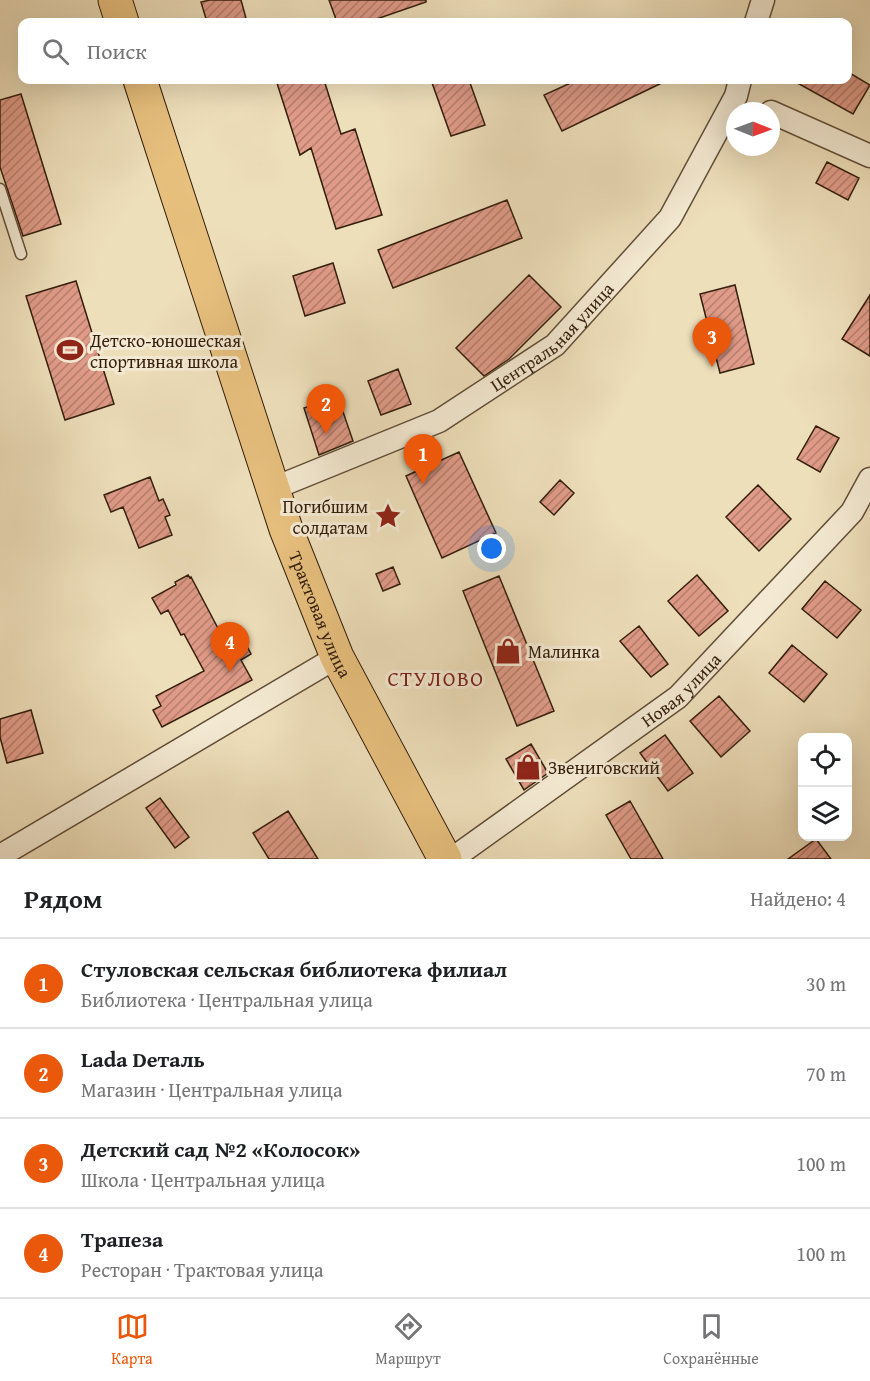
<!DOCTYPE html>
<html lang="ru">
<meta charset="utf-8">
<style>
body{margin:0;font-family:"Gentium Book Plus",serif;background:#f2f2f2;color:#202124}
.controls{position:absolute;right:18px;bottom:18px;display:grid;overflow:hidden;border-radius:12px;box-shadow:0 6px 24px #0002}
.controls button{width:54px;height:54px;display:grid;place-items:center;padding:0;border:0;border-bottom:2px solid #e0e0e0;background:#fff;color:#202124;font:30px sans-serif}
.compass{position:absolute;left:726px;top:102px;width:54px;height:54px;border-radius:50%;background:#fff;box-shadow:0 6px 24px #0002;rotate:91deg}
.you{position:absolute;left:492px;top:549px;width:21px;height:21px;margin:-15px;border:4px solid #fff;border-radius:50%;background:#1a73e8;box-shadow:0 0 0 9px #1a73e833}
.badge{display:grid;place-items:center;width:39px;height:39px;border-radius:50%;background:#ea580c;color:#fff;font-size:20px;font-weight:700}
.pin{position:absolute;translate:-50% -50px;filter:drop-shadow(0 2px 3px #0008)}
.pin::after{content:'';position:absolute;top:32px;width:21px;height:18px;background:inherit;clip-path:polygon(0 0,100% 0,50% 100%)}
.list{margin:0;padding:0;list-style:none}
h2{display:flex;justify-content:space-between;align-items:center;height:78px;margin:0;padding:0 24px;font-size:26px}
h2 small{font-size:20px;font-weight:400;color:#757577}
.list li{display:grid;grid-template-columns:39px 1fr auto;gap:18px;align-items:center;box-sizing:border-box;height:90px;padding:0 24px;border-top:2px solid #e0e0e0}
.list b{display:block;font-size:22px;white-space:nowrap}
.list p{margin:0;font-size:20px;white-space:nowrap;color:#757577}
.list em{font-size:20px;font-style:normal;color:#757577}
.icon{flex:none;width:33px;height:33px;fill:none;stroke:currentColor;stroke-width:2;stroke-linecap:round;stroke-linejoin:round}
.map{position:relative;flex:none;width:870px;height:859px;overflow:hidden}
.search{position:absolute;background:#fff;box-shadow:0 6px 24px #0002;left:18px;right:18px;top:18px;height:66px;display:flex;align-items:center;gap:15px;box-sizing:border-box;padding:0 21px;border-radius:12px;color:#757577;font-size:22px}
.sheet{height:438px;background:#fff}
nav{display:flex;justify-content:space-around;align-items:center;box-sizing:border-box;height:84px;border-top:2px solid #e0e0e0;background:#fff;font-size:16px;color:#757577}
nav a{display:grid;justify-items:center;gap:3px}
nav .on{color:#ea580c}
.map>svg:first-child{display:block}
.building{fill:url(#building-hatch);stroke:#341e0c;stroke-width:1.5}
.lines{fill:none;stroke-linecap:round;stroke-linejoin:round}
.lane-casing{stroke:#624e38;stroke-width:13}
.street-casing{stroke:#624e38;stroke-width:25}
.highway-casing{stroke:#341e0c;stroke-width:35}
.lane{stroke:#f4ead3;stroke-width:10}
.street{stroke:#f4ead3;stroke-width:22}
.highway{stroke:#e7c07e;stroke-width:33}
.labels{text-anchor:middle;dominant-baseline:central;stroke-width:6;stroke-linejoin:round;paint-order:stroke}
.street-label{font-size:18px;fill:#341e0c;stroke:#f4ead3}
.poi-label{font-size:18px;fill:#341e0c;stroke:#f4ead3;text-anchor:start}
.quarter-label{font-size:21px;letter-spacing:1.5px;fill:#7a1f14;stroke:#f4ead3}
</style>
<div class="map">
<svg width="870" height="859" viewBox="0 0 870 859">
<defs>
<pattern id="building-hatch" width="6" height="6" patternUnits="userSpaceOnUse" patternTransform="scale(1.5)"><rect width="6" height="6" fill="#e09b88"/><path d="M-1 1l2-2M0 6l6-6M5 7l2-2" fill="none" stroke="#b67e6e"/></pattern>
</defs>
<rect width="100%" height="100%" fill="#eedfbb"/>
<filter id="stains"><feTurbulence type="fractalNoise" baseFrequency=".00333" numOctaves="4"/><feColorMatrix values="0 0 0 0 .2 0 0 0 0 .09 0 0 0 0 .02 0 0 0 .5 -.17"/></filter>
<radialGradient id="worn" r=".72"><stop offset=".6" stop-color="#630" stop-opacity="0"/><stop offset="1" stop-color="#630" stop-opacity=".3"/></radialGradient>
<path class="building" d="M210,0H241L247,22H207L201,2Z
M329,0H426V2L368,22H337Z
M848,72L870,85L853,114L792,80H848Z
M276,80H324L341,134L355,129L382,215L336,229L311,148L300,155Z
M431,80H469L485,125L451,136Z
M577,80H668L562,131L544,95Z
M21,94L61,224L23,236L0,167V100Z
M827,162L859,178L848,200L816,183Z
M507,200L522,238L393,288L378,250Z
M333,263L345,303L305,316L293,276Z
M529,275L561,307L509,359L484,376L456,348Z
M76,281L114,404L65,420L26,296Z
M735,285L754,364L720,373L700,294Z
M870,295V356L842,339Z
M398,369L411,404L381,415L368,381Z
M338,397L353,441L319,455L304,408Z
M816,426L839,438L820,472L797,459Z
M459,452L496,533L442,558L406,476Z
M150,477L159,501L163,499L170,515L165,517L172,535L139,548L123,507L111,512L104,495Z
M560,480L574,493L554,515L540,502Z
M758,485L791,519L759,551L726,517Z
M393,567L400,584L383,591L376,574Z
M188,575L190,578L191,577L221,634L236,625L251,654L241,660L252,680L162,727L153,710L161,706L156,696L204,671L184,634L181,635L168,610L161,614L152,598L176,585L175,582Z
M697,575L728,611L699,636L668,601Z
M499,576L554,711L517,726L463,591Z
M825,581L861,610L837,638L802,609Z
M639,626L668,664L651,677L620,641Z
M792,645L827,674L804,702L769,673Z
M719,696L750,731L721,757L690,721Z
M31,710L43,753L7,763L0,737V719Z
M665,735L693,773L668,791L640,753Z
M531,744L548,773L524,790L506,759Z
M160,798L189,837L175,848L146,808Z
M630,801L663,859H631L606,815Z
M288,811L318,859H269L253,833Z
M816,839L831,859H788Z"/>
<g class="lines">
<g class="lane-casing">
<path id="lane" d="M0,189L21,254"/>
</g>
<g class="street-casing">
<g id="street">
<path d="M756,22L763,0"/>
<path d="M771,112L870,156"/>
<path id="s1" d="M272,489L439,421L555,345L670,218L736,96L740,80"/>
<path d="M0,856L337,657"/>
<path id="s2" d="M452,859L678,697L852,512L870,479"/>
</g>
</g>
<g class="highway-casing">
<g id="highway">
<path d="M115,0L122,22"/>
<path id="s3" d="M140,80L286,529L337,657L445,859"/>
</g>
</g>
<use href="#lane" class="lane"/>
<use href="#street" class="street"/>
<use href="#highway" class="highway"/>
</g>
<defs>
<g id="stadium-bare" transform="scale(2.07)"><path d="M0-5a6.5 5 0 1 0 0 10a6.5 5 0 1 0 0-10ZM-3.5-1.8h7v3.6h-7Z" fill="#8f2418" stroke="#f4ead3" stroke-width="2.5" paint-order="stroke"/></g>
<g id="sight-bare" transform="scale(2.07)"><path d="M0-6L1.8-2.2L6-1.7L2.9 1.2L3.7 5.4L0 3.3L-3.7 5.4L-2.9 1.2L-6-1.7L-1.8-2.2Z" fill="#8f2418" stroke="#f4ead3" stroke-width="2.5" paint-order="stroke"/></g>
<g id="shop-bare" transform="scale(2.07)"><path d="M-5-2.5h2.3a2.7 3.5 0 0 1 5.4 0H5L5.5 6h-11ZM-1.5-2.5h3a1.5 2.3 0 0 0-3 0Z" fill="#8f2418" stroke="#f4ead3" stroke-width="2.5" paint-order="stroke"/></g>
</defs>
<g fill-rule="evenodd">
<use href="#stadium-bare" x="70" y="350"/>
<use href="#sight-bare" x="388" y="516"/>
<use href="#shop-bare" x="508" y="651"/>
<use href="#shop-bare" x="528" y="767"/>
</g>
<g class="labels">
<g class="street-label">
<text stroke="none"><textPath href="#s1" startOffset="322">Центральная улица</textPath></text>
<text stroke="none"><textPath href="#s3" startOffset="564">Трактовая улица</textPath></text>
<text stroke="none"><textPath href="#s2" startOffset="285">Новая улица</textPath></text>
</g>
<g class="poi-label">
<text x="90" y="340">Детско-юношеская<tspan x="90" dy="21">спортивная школа</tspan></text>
<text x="368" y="506" text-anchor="end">Погибшим<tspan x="368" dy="21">солдатам</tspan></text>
<text x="528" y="651">Малинка</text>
<text x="548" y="767">Звениговский</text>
</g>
<g class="quarter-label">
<text x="436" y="678">СТУЛОВО</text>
</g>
</g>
<rect width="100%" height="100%" filter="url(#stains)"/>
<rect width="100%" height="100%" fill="url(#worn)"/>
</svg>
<div class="controls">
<button><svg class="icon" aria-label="locate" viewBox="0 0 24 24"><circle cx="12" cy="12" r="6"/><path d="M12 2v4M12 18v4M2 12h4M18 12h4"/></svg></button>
<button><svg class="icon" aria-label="layers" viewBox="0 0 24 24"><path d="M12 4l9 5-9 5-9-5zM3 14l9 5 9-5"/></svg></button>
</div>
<svg class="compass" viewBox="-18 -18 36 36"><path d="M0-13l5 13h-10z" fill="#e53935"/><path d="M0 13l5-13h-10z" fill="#757577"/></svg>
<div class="you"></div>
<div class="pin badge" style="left:423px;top:484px">1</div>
<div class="pin badge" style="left:326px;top:434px">2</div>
<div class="pin badge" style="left:712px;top:367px">3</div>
<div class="pin badge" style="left:230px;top:672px">4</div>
<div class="search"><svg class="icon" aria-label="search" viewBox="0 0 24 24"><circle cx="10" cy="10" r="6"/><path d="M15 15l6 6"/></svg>Поиск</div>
</div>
<section class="sheet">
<h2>Рядом<small>Найдено: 4</small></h2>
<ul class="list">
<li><span class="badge">1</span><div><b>Стуловская сельская библиотека филиал</b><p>Библиотека · Центральная улица</p></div><em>30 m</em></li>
<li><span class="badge">2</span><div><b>Lada Dеталь</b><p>Магазин · Центральная улица</p></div><em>70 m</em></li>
<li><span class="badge">3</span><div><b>Детский сад №2 «Колосок»</b><p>Школа · Центральная улица</p></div><em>100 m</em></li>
<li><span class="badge">4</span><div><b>Трапеза</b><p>Ресторан · Трактовая улица</p></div><em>100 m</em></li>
</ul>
</section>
<nav>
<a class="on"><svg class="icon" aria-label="map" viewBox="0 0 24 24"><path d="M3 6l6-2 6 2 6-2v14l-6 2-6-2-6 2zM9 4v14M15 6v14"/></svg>Карта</a>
<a><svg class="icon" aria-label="directions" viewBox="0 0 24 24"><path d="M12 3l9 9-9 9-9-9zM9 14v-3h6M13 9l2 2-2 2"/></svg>Маршрут</a>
<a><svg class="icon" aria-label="saved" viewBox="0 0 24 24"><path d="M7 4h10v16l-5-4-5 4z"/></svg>Сохранённые</a>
</nav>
